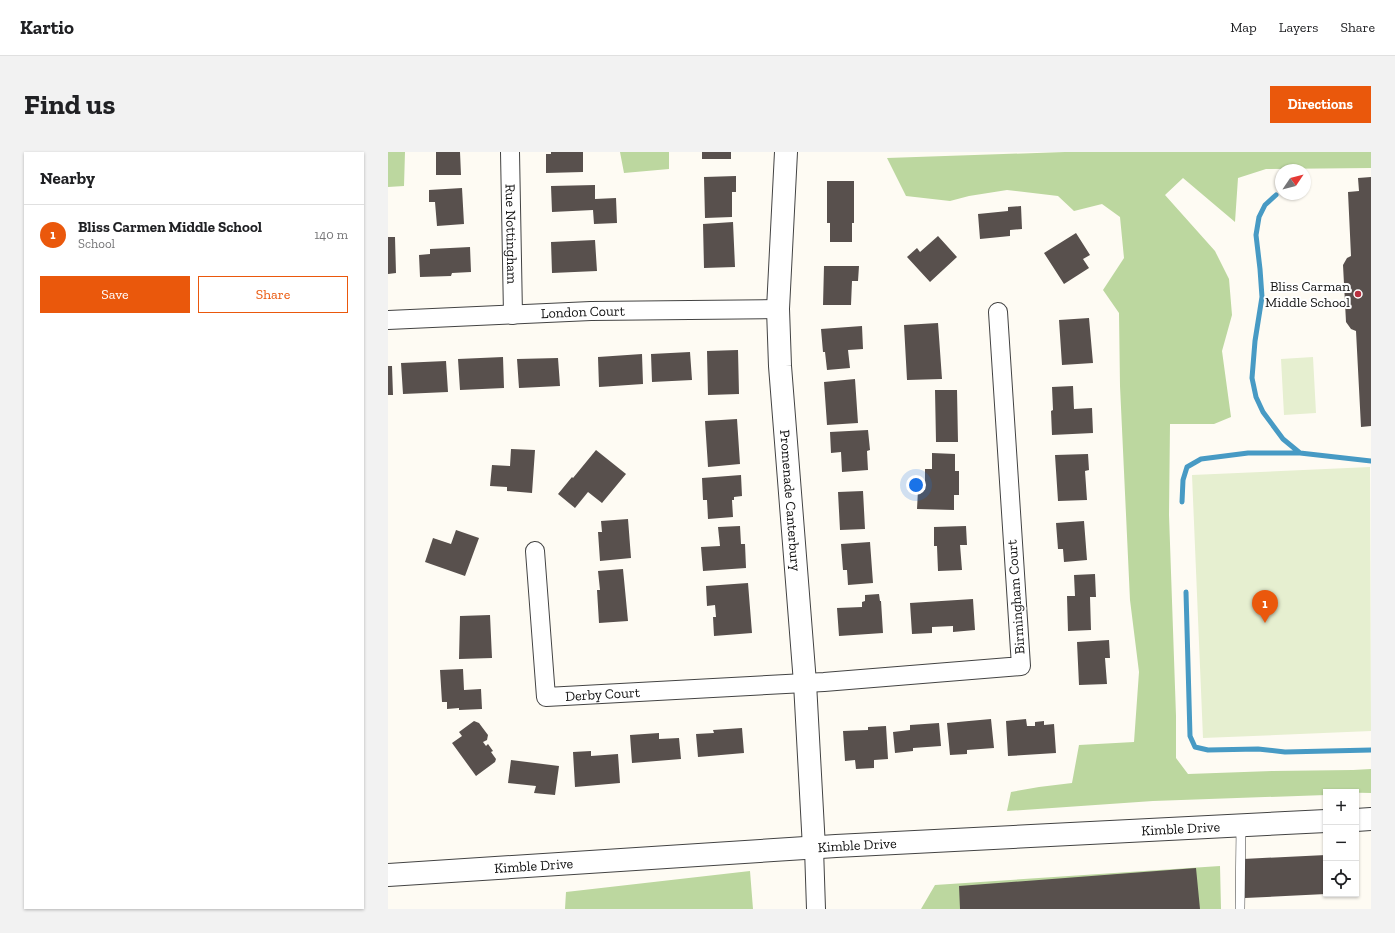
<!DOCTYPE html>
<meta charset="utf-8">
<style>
body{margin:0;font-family:"Zilla Slab",serif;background:#f2f2f2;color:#202124}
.controls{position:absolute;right:12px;bottom:12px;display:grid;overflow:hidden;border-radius:0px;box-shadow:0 1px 3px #0004}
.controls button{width:36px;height:36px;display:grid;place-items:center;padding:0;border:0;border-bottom:1px solid #e0e0e0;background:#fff;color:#202124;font:20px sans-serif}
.compass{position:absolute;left:887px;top:12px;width:36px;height:36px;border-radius:50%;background:#fff;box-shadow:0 1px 3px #0004;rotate:55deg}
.you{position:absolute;left:528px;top:333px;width:14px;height:14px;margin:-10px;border:3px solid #fff;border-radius:50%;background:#1a73e8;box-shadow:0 0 0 6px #1a73e833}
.badge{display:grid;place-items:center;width:26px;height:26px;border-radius:50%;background:#ea580c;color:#fff;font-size:13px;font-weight:700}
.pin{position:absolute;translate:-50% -33px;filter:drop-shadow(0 1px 2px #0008)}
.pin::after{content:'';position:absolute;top:21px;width:14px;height:12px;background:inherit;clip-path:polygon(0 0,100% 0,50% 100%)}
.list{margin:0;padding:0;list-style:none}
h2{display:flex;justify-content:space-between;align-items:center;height:52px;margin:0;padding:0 16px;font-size:17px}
h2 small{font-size:13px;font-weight:400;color:#757577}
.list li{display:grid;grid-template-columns:26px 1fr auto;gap:12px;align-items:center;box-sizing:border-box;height:60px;padding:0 16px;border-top:1px solid #e0e0e0}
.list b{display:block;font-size:15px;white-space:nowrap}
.list p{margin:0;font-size:13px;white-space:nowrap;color:#757577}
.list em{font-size:13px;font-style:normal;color:#757577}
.actions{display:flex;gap:8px;padding:12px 16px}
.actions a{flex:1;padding:9px 0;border:1px solid #ea580c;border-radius:0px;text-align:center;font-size:14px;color:#ea580c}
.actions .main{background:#ea580c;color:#fff}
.icon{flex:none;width:22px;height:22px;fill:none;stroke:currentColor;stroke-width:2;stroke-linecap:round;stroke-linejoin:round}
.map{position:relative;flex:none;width:983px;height:757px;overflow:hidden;border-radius:0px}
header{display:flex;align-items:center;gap:24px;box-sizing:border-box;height:56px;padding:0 20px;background:#fff;border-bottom:1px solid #e0e0e0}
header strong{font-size:19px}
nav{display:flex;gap:22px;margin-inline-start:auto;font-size:14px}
.intro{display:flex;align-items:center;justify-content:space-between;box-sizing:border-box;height:96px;padding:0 24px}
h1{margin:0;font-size:28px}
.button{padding:10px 18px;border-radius:0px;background:#ea580c;color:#fff;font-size:14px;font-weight:700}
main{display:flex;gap:24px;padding:0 24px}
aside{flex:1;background:#fff;border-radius:0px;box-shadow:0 1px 3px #0004}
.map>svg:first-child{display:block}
.forest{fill:#bcd79f}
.pitch{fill:#e6efd0}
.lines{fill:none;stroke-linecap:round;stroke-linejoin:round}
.stream{stroke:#479ac4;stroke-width:5}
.building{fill:#58504d}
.service-casing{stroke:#434343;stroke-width:10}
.minor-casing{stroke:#434343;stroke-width:20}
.tertiary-casing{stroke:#434343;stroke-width:24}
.service{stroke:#fff;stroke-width:9}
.minor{stroke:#fff;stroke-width:18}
.tertiary{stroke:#fff;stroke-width:22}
.poi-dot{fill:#b73140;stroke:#fff;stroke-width:1.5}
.labels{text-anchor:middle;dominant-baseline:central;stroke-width:4;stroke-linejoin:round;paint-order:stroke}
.street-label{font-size:14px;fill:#101010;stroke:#fff}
.poi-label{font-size:14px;fill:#101010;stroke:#fff;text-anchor:end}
</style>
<header>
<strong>Kartio</strong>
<nav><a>Map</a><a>Layers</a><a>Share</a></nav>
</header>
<div class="intro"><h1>Find us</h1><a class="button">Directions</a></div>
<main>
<aside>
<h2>Nearby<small></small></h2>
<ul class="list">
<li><span class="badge">1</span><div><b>Bliss Carmen Middle School</b><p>School</p></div><em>140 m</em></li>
</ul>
<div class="actions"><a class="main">Save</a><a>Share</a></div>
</aside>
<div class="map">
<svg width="983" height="757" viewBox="0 0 983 757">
<rect width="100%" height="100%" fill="#fefbf3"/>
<path class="forest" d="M0,0H17L16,34L0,35Z
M232,0H281V17L236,21Z
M677,0H983V16L878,17L850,26L847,70L795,26L777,43L827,99L841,127L844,163L834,199L843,265L826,272H782L781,363L788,564V606L800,622L884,619L965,618L983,617V641L938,640V643L765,649L619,659L623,640L651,635L684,631L691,593L746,590L751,520L742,448L732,234L731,161L715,138L736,106L732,65L714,52L686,59L670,44L619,38L581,44L562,49L518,44L499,6Z
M832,714L833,757H533L547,733Z
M362,719L365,757H177L178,740Z"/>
<path class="pitch" d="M925,205L928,261L896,263L893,207Z
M982,315L983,579L815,586L804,323Z"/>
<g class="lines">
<path class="stream" d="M888,43L877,53L871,65L868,83L872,117L874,145L867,189L864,226L868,245L875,260L895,287L912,301L983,309
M794,350L795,328L799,315L813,307L860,301H912
M798,440L802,584L807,595L820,598L870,597L897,600L983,598"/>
</g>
<path class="building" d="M48,0H72L73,23H48Z
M163,0H195V20L158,21V2H163Z
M314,0H343V7H314Z
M348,24V40H344V65L317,66L316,25Z
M983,25V274L973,275L968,179L963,177L958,170L955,113L959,106L963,104L960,40L971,39L970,26Z
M439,29H466V71H464V90H442V71H439Z
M207,33V47L228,46L229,71L206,72L205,58L164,60L163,34Z
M74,36L76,72L49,74L47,50H41V38Z
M633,54L634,77L622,78V84L592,87L590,62L620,59V55Z
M345,70L347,115L316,116L315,72Z
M688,81L702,103L695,107L701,116L676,132L656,101Z
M550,84L569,105L542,130L519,105L529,96L532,100Z
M0,85H7L8,121L0,122Z
M207,88L209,119L164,121L163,90Z
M82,95L83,120L64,121L63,124L32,125L31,103L42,102V97Z
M436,114H471L470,129H464L463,153H435Z
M701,166L705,211L674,213L671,168Z
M550,171L554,227L519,228L516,173Z
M474,174L475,197L460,198L462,216L439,218L437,200H435L433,177Z
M350,198L351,242L320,243L319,199Z
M302,200L304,228L264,230L263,202Z
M254,202L255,232L211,235L210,205Z
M115,205L116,236L72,238L70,207Z
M170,206L172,234L131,236L129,207Z
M58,209L60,240L15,242L13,211Z
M0,214H4L5,243H0Z
M467,227L470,271L439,273L436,230Z
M685,234L686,257L704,256L705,281L664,283L663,259L665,258L664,235Z
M547,238H569L570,290H548Z
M349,267L352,312L320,315L317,269Z
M480,278L482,298L479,299L480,318L454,320L453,300L443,301L442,280Z
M123,297L147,298L144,341L119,339V335L102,334L104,313L122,314Z
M208,298L238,322L214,351L200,340L187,356L170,342L184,325L185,326Z
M544,301L567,302V319H571V343H566V358L529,357L530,338H537V317H544Z
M700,302L701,318L697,319L699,348L670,349L667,303Z
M353,323L354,344L346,345V348H344L345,365L320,367L319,348H315L314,326Z
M475,339L477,377L452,378L450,340Z
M240,367L243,406L212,409L210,380H214L213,369Z
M696,369L699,408L676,410L675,397H670L668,371Z
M352,374L353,392H357L358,416L315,419L313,395L332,394L330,375Z
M578,374L579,393H572L574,418L550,419L549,394H546V375Z
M68,378L91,386L77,424L37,410L45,386L63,392Z
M482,390L485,431L460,433L459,418H455L453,392Z
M235,417L240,469L211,471L209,438H212L210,419Z
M707,422L708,445H702L703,478L680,479L679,444H687L686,423Z
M360,431L364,481L326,484L325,465H328L327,453L319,454L318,434Z
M491,442L492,449H493L495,481L451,484L449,456L474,455V450L477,449V443Z
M585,447L587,478L565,480V474L544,475V481L524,482L522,451Z
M102,463L104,506L71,507L72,464Z
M721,488L722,506H717L719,532L691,533L689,490Z
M75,517L76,538L93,537L94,557L71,558V556L59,557V550H54L52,518Z
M603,567L606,596L579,598V602L562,603L559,571Z
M638,567L639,574H647V570L656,569V573L666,572L668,601L620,604L618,569Z
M86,569L91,571L100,583L99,588L95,590L98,594L100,592L105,599L103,600L108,607L107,610L88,624L64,591L74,584L71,580Z
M551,571L553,594L525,596V599L507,601L505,580L522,578V573Z
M498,574L500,607L486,608V616L468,617L467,608L457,609L455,579L480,578V575Z
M354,576L356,601L310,605L308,582L326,581L325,578Z
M271,581V587L291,586L293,607L244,611L242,583Z
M203,599V604L230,602L232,631L187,635L185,600Z
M123,608L171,614L167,643L146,641L148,634L120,631Z
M938,703V742L857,746L855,707Z
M808,716L812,757H572L571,734Z"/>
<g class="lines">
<g class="service-casing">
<path id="service" d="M852,757L853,674"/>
</g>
<g class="minor-casing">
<g id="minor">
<path id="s1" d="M122,0L125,163"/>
<path id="s2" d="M0,168L203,159L390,157"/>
<path id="s3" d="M147,399L158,545L436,530L633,514L610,160"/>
<path d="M426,696L428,757"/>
</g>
</g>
<g class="tertiary-casing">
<g id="tertiary">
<path id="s4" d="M398,0L390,157L392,214L417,531L426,696"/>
<path d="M968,668L983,667"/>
<path id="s5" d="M0,723L448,694L938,669"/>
</g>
</g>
<use href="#service" class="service"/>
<use href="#minor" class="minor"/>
<use href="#tertiary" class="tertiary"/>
</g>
<circle class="poi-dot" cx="970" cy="142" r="4"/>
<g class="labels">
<g class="street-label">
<text stroke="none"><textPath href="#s1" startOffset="82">Rue Nottingham</textPath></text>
<text stroke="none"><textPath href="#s2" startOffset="195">London Court</textPath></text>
<text stroke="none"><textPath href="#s4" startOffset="349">Promenade Canterbury</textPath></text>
<text transform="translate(628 445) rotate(-94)">Birmingham Court</text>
<text stroke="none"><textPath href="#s3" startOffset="203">Derby Court</textPath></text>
<text stroke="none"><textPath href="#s5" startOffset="794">Kimble Drive</textPath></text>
<text stroke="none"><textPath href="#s5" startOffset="470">Kimble Drive</textPath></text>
<text stroke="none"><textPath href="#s5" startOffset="146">Kimble Drive</textPath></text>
</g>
<g class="poi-label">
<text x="962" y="134">Bliss Carman<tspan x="962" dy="16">Middle School</tspan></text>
</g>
</g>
</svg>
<div class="controls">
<button>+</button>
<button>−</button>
<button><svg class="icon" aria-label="locate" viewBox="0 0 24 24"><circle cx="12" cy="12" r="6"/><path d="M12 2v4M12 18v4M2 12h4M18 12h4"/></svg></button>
</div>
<svg class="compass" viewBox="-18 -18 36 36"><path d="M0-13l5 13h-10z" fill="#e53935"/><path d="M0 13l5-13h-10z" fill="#757577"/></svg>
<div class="you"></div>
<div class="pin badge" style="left:877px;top:471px">1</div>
</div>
</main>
